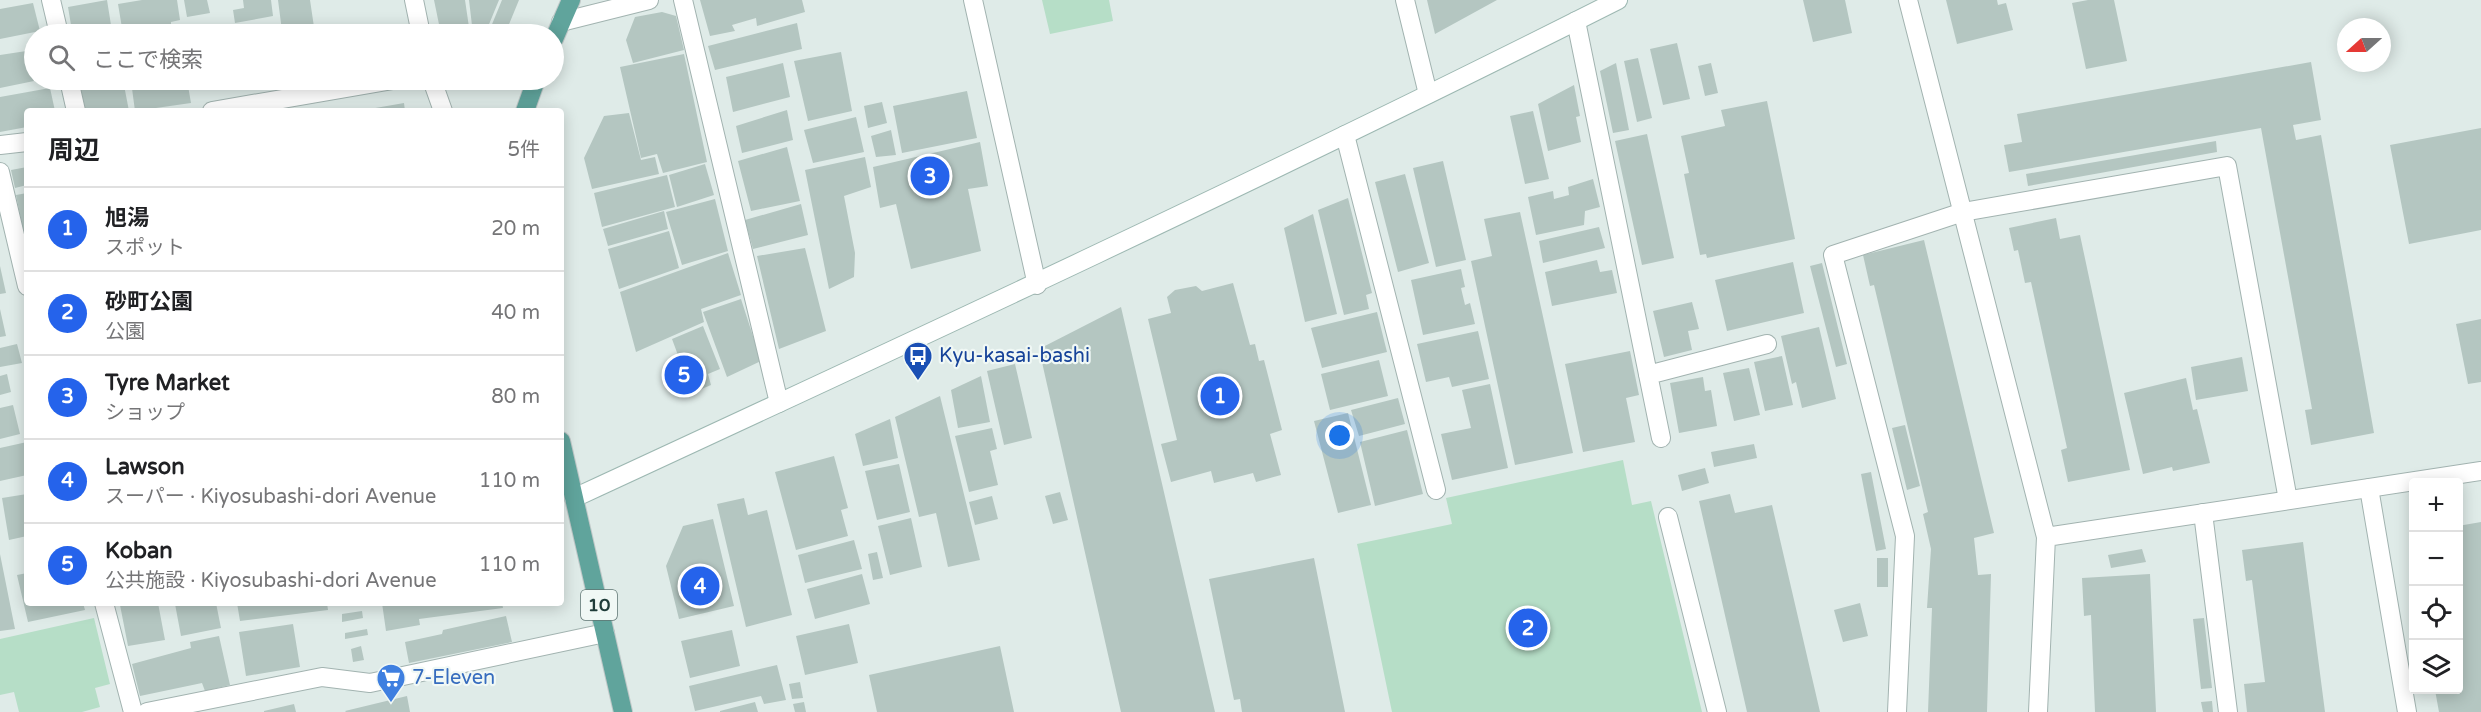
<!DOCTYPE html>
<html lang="ja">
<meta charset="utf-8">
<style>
body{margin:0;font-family:"Varela Round","Noto Sans JP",sans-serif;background:#f6f6f6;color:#202124}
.controls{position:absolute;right:18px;bottom:18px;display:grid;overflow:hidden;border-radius:6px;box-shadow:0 3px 15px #0003}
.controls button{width:54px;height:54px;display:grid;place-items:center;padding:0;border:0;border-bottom:2px solid #e0e0e0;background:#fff;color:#202124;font:30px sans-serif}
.compass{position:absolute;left:2337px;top:18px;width:54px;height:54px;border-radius:50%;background:#fff;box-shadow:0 3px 15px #0003;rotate:249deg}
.you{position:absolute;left:1340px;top:436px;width:21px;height:21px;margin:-15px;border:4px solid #fff;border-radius:50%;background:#1a73e8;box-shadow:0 0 0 9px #1a73e833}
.badge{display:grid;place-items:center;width:39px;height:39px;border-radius:50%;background:#2563eb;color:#fff;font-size:20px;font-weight:700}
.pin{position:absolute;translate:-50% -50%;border:3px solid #fff;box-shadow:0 2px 6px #0006}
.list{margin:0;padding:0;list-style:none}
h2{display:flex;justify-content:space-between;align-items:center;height:78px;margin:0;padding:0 24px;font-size:26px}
h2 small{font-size:20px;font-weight:400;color:#757577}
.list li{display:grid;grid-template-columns:39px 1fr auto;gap:18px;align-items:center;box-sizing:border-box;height:84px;padding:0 24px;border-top:2px solid #e0e0e0}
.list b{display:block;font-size:22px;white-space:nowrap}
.list p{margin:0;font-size:20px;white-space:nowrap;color:#757577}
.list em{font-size:20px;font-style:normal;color:#757577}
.icon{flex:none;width:33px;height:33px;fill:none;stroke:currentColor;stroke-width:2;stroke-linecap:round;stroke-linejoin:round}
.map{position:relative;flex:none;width:2481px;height:712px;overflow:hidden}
.search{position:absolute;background:#fff;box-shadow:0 3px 15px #0003;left:24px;top:24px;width:540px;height:66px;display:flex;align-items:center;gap:15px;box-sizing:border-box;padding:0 21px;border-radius:33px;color:#757577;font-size:22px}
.panel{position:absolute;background:#fff;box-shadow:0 3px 15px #0003;left:24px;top:108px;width:540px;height:498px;border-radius:6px}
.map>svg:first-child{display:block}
.green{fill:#b6dec7}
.building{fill:#b4c6c1}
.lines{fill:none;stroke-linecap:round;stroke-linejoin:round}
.lane-casing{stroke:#a2b3b0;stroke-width:20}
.street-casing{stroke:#a2b3b0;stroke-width:20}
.secondary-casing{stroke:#9db8b2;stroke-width:20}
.primary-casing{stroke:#c0c8c8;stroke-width:20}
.lane{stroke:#fff;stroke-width:18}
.street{stroke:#fff;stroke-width:18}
.secondary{stroke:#fff;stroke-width:18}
.primary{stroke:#60a49c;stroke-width:18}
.labels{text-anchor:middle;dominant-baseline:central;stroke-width:4.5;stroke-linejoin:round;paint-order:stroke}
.shield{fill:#f0f8f5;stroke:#5e7471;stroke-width:1.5}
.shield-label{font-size:18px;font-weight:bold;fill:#1f3c39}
.transit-label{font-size:20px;fill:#164399;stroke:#f0f8f5;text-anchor:start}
.shop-label{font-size:20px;fill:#366cbe;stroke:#f0f8f5;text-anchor:start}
</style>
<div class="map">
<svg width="2481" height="712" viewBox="0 0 2481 712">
<rect width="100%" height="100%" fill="#dfebe8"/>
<path class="green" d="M1042,0H1109L1113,21L1050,34Z
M1623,460L1632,505L1651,501L1702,712H1392L1357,544L1452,524L1446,498Z
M94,618L110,684L95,688L100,707L82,712H19L14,692L0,695V639Z"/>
<path class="building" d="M107,0L111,25L72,31L68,7Z
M142,0H177L180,20L171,22V30L141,34H123L118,4Z
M184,0H207L210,13L187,17Z
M243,0H271L273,16L235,23L233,10L244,8Z
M278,0H310L314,27L310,28V32L291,34L289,32L282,31Z
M434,0H465L470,34H441Z
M469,0H499L485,34H473Z
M502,0H519L505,34H488Z
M700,0H802L805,12L757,26L756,18L732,25L735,31L710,36Z
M1427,0H1497L1435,34Z
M1803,0H1845L1852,33L1813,42Z
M1946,0H1997L1998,5L2006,3L2013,30L1957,44Z
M2088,0H2114L2127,61L2086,69L2072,3Z
M33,3L40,31L0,39V9Z
M662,12L676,16L684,50L633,63L626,40L635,17Z
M797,23L802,49L715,70L708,46Z
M385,26L386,34H352Z
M1677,43L1690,99L1663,105L1650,49Z
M33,50L34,81L0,88V55Z
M841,52L852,111L808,121L794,61Z
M684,54L707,162L663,173L657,154L641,158L620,67Z
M1638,58L1652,118L1637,122L1624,61Z
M2311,62L2321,120L2293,125L2296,140L2321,135L2374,433L2311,445L2305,410L2312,409L2261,128L2009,172L2004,145L2022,142L2017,114Z
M783,63L790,97L733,112L726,77Z
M1616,63L1629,130L1613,133L1600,71Z
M1711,63L1718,93L1705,96L1698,66Z
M106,80H123L129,111H82L76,87Z
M144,80H187L191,103L135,111L131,81Z
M1574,85L1580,116L1576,117L1581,142L1548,151L1538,104Z
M50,88L55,111H27V127L0,132V97Z
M967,91L977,138L902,153L893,106Z
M1767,101L1795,239L1707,258L1706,254L1700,255L1684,174L1689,173L1681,136L1725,126L1721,110Z
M882,102L887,123L868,128L864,106Z
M404,103L405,111H364V110Z
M787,110L793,140L742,153L736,126Z
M1533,111L1549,179L1525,184L1510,116Z
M629,113L641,160L655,157L659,174L592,189L584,158L604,116Z
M856,117L864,152L813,163L804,130Z
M2481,128V230L2409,244L2390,145Z
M891,130L896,155L876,157L871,136Z
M1647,134L1674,258L1642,265L1615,141Z
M2216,141L2217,152L2028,186L2026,174Z
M980,142L988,186L968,189L981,251L911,269L896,204L880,208L873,167Z
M787,147L800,201L751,211L738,161Z
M865,157L871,187L844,196L855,253L854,277L829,289L805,170Z
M1443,161L1466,260L1436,267L1413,168Z
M705,164L714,195L677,207L669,175Z
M27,167V185L15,188L11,170Z
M1405,174L1429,263L1398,272L1375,182Z
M667,175L675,207L602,227L594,193Z
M1593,179L1600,207L1585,211L1584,225L1536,235L1528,197L1553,191L1554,199L1569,195L1568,187Z
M27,193V233L24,234L16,195Z
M1348,198L1372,293L1366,295L1369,309L1344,315L1318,210Z
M715,199L728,251L682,265L666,212Z
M801,204L808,235L753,249L745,220Z
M664,211L668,229L608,246L603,229Z
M1520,212L1573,453L1515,465L1471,261L1492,256L1484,219Z
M1313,214L1337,314L1305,322L1284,228Z
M2056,218L2060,239L2080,235L2130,470L2068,482L2061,450L2067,448L2031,282L2025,283L2018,250L2014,251L2009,228Z
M1599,227L1605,248L1543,263L1539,241Z
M669,231L679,268L619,289L608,249Z
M1924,240L1994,533L1974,538L1978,575L1991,574L1987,712H1928L1932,608H1927L1931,549L1923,514L1928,512L1874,285L1870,286L1863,255Z
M805,248L826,331L779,349L757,256Z
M728,253L741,295L701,309L704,322L636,352L620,292Z
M1597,260L1600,272L1612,270L1617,293L1552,306L1545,272Z
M1793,262L1804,313L1727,331L1715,280Z
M1822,263L1847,364L1836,367L1810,266Z
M0,266L6,293L0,294Z
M1461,269L1465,287L1461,288L1465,305L1470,303L1475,324L1423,335L1411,280Z
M1233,283L1250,345L1255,344L1259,361L1264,360L1282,430L1270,434L1281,475L1256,482L1253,473L1214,483L1211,471L1171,482L1161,444L1177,440L1148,319L1171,313L1167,297L1175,290L1196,286L1202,291Z
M741,299L761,361L727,377L703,312Z
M1692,302L1699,329L1688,331L1692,350L1664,357L1653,311Z
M1121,307L1215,712H1121L1039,349Z
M0,309L6,336L0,337Z
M1377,312L1387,352L1322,368L1311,328Z
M2481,319V382L2468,384L2456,324Z
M703,326L720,369L708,374L711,385L692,393L672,339Z
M1819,327L1836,399L1802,408L1796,382L1792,384L1781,336Z
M1478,331L1489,379L1452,387L1449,377L1426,382L1417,344Z
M17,344L22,363L0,367V348Z
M1630,351L1639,395L1626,398L1635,442L1583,452L1565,364Z
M1782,356L1793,405L1765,411L1754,362Z
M2242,357L2248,391L2196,400L2191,367Z
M1379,360L1388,396L1330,410L1321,374Z
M1015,364L1032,438L1004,445L987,371Z
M1749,368L1760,415L1734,421L1723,373Z
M7,374L11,392L0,395V376Z
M981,376L990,422L958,428L951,390Z
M1703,377L1705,391L1711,390L1717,426L1679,433L1670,383Z
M2186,378L2193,410L2197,409L2210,463L2173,471L2172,467L2143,474L2124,393Z
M1490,384L1508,468L1452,480L1441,434L1471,428L1462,390Z
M940,396L980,560L948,567L936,513L919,517L895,417Z
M1398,398L1405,424L1359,436L1351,410Z
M13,405L20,434L0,439V408Z
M1348,413L1371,505L1338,513L1314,421Z
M890,419L898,458L863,466L855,434Z
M1905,425L1920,486L1907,490L1892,428Z
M992,428L997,449L990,451L998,485L969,492L955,436Z
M1407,430L1423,494L1375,506L1360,442Z
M27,442V475L0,481V448Z
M1754,444L1757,458L1714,467L1711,452Z
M834,456L848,508L841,510L848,536L796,550L775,472Z
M899,464L910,512L877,520L865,471Z
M1705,468L1709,483L1682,491L1678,475Z
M1871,472L1886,549L1876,551L1861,474Z
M1060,492L1068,520L1053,524L1045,496Z
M27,494V536L9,540L2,498Z
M1730,494L1735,513L1772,505L1820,712H1747L1699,501Z
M992,496L998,519L975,525L969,502Z
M744,498L748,515L767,510L792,615L746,627L717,504Z
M911,518L922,567L890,575L878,526Z
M713,519L734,606L679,619L666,566L683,526Z
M2481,522V712H2439L2435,690H2458V526Z
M854,540L862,569L805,583L798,555Z
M2303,542L2325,712H2247L2244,684L2265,682L2252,580L2246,581L2242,550Z
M2142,549L2146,562L2111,568L2108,555Z
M877,552L883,578L873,580L868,554Z
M0,554L15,629L0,631Z
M1314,558L1345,712H1242L1240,699L1234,700L1209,579Z
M1877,558H1888V587H1877Z
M27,573V603H83L85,610L28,622L17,575Z
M862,574L870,604L815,619L807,589Z
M2150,574L2156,712H2095L2091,615L2084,616L2082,578Z
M130,603H158L165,640L128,646L120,605Z
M181,603H216L221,628L181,636L175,604Z
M237,603H327L328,610L240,621Z
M382,603H502L503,608L419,619L420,625L386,631Z
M1860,603L1868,636L1843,642L1834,610Z
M362,611L363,618L342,622V614Z
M506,616L512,642L409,663L405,642L442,634L443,630Z
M2204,618L2212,688L2201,689L2193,619Z
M293,624L300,667L246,676L239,632Z
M849,624L858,663L805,675L796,636Z
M367,629L368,635L345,639V633Z
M732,630L740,666L690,678L681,641Z
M219,636L230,685L205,691L202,683L140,696L132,664L191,648L190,642Z
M361,646L364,660L353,662L351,649Z
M1000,646L1014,712H877L869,675Z
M777,665L786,700L764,704L761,696L695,711L689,686Z
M800,682L803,698L792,699L789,684Z
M407,696L410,712H346L345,711Z
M2212,701L2213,712H2203L2201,702Z
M755,702L758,712H720V711Z
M804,702L806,712H795L793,704Z
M294,704L296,712H264V711Z"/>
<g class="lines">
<g class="lane-casing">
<path id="lane" d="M51,0L59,34
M683,0L779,403
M1576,21L1661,438
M561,22L649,0
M69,80L76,111
M1345,135L1436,490
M0,172L27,286
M1648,375L1767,344
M2369,488L2407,712
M2203,513L2228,712
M1668,517L1717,712
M104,603L133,712
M147,712L322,677L370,683L605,633
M1897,712L1905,536L1833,255L1963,212L2227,166L2288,500"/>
</g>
<g class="street-casing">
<path id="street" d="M414,0L421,34
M973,0L1037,285
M1405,0L1428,94
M1908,0L2046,537L2038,712
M432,80L443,111
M212,111L393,80
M0,145L27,142
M2046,537L2481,471"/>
</g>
<g class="secondary-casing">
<path id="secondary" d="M574,498C924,336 1273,174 1618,0"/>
</g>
<g class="primary-casing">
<path id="primary" d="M554,39L571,0
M525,111L536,80
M561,441L623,712"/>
</g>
<use href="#lane" class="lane"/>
<use href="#street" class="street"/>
<use href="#secondary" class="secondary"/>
<use href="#primary" class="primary"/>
</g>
<defs>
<g id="bus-pin" transform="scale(1.5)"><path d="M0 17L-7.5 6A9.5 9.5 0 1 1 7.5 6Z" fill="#1a4fb4" stroke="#f0f8f5"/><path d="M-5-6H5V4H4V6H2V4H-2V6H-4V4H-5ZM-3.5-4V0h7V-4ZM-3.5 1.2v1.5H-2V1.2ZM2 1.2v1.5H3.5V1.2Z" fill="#fff"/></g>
<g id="supermarket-pin" transform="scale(1.5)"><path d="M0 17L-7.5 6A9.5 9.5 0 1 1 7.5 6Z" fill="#3f7fe0" stroke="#f0f8f5"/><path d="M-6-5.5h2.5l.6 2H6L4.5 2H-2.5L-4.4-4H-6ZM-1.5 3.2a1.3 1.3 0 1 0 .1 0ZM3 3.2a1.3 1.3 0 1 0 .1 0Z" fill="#fff"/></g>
</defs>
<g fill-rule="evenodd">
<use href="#bus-pin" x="918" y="356"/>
<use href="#supermarket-pin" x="391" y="678"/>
</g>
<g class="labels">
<rect class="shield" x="581" y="590" width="36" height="30" rx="4.5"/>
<g class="shield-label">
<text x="599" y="605">10</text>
</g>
<g class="transit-label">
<text x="939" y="356">Kyu-kasai-bashi</text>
</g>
<g class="shop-label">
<text x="412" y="678">7-Eleven</text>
</g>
</g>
</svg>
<div class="controls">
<button>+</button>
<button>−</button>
<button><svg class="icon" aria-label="locate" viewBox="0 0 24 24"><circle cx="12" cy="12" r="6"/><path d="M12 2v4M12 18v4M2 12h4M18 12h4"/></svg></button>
<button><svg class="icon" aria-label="layers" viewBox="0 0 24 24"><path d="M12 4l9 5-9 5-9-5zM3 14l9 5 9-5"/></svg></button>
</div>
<svg class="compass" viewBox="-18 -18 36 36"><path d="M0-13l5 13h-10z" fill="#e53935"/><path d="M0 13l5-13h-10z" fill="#757577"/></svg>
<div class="you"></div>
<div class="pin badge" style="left:1220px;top:396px">1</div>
<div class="pin badge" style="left:1528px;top:628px">2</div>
<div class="pin badge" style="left:930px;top:176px">3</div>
<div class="pin badge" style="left:700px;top:586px">4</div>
<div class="pin badge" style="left:684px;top:375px">5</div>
<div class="search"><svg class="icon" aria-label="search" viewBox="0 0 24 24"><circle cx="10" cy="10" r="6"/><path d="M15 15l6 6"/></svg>ここで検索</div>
<section class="panel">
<h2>周辺<small>5件</small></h2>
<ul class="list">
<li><span class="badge">1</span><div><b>旭湯</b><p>スポット</p></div><em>20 m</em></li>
<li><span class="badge">2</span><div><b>砂町公園</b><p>公園</p></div><em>40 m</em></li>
<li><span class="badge">3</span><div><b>Tyre Market</b><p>ショップ</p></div><em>80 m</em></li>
<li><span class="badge">4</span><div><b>Lawson</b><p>スーパー · Kiyosubashi-dori Avenue</p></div><em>110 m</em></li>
<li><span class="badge">5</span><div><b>Koban</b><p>公共施設 · Kiyosubashi-dori Avenue</p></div><em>110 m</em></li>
</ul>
</section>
</div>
